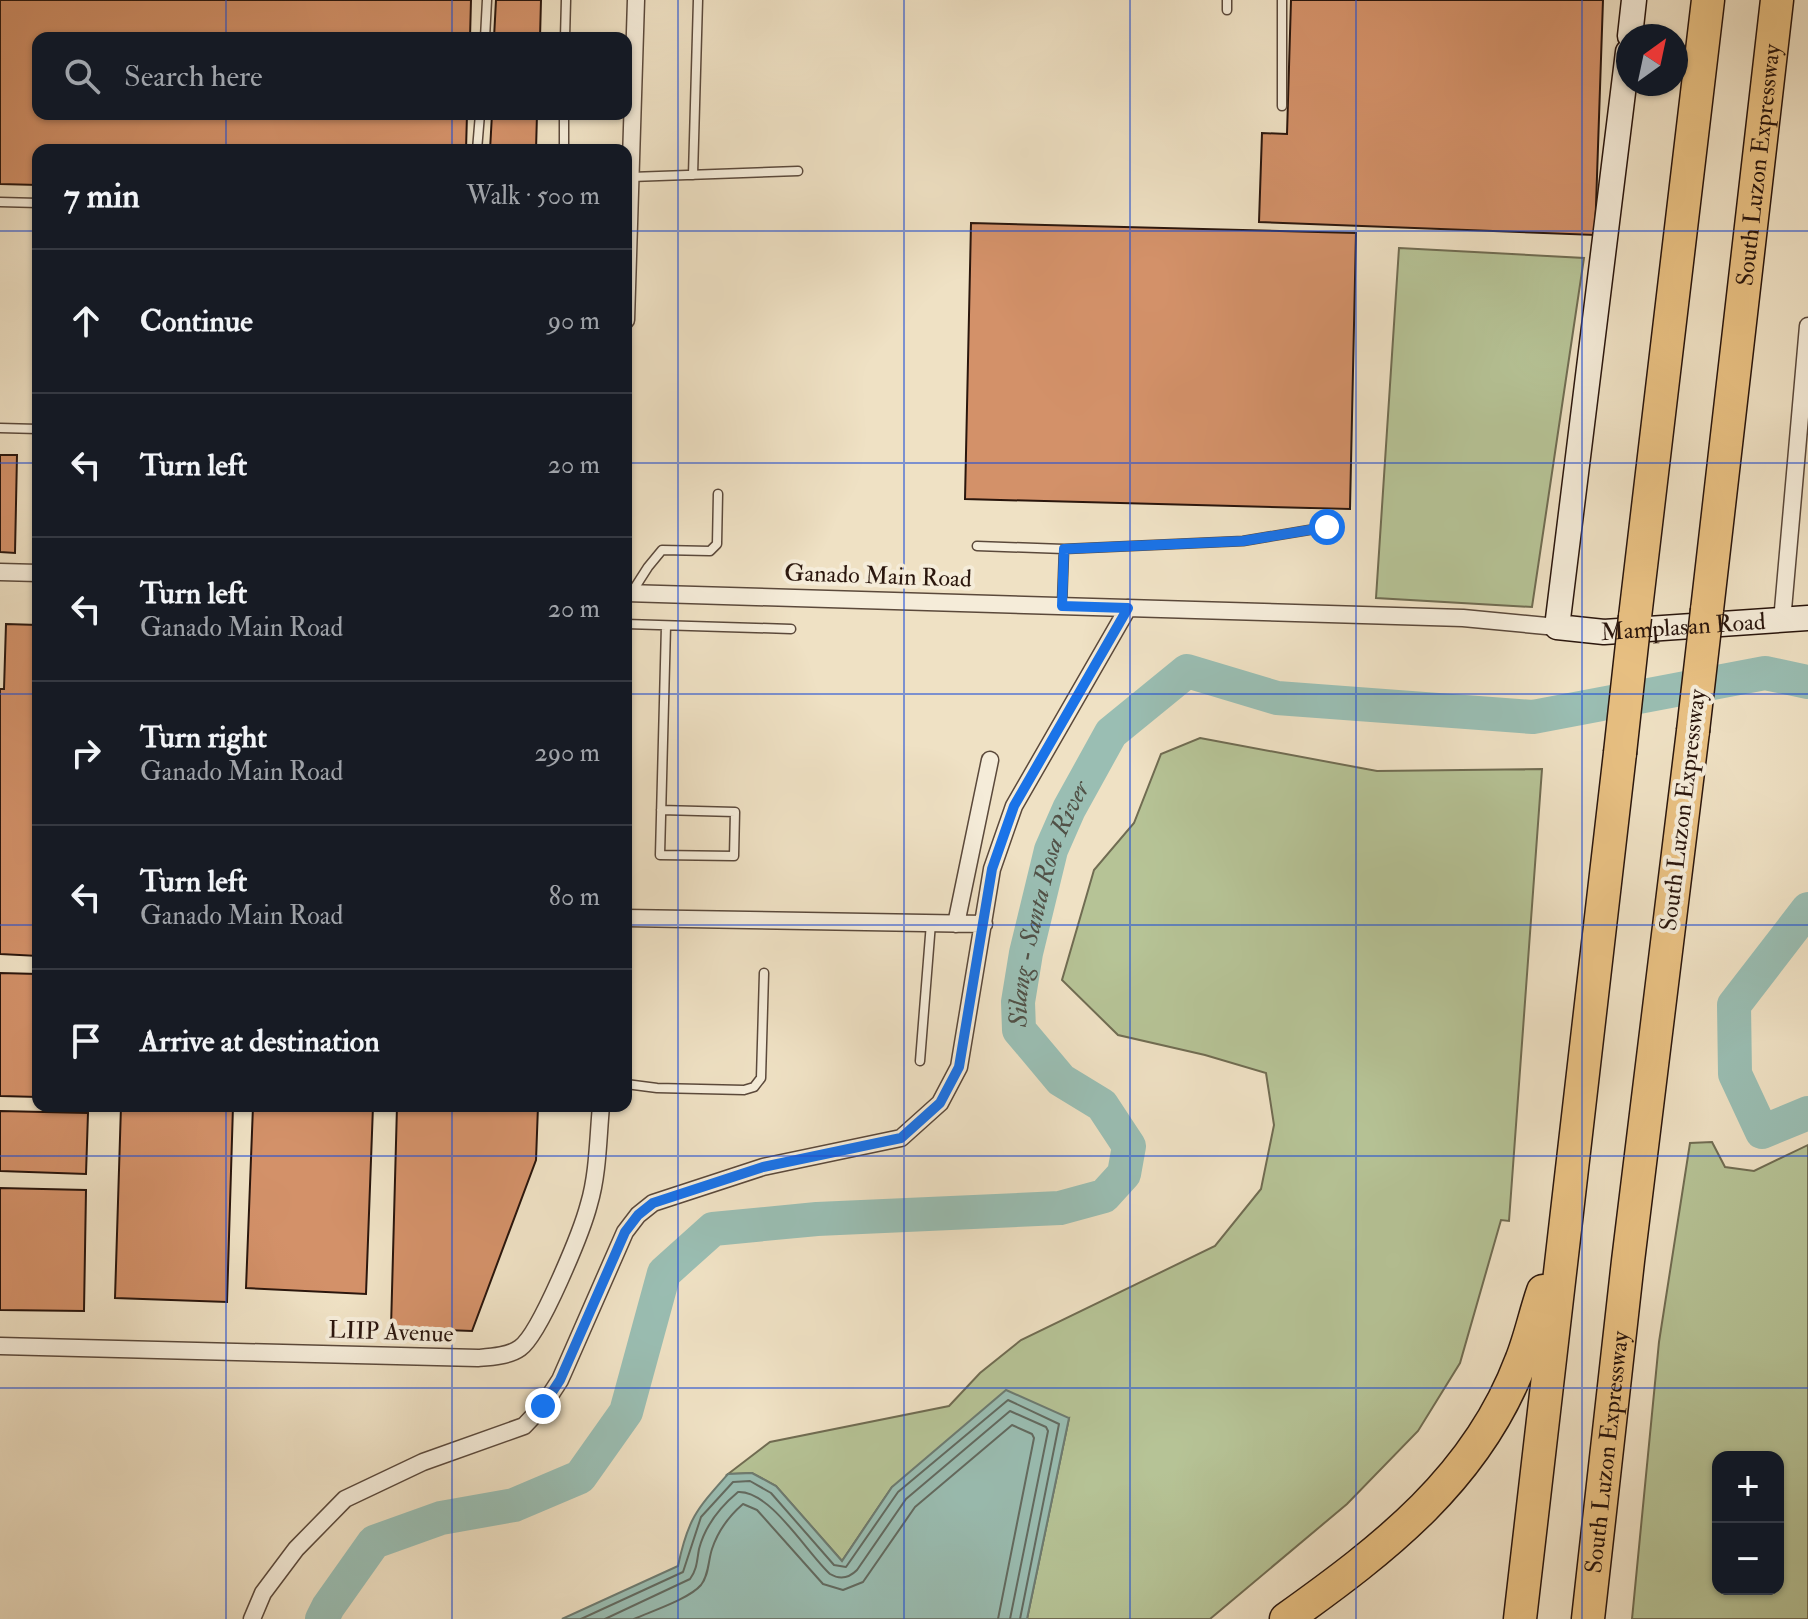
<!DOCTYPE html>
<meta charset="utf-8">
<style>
body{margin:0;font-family:"IM FELL Double Pica",serif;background:#242831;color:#f1f3f6}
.controls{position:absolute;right:24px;bottom:24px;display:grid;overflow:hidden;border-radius:16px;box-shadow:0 2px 6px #0004}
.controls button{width:72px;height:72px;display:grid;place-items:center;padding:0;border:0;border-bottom:2px solid #363941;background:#171b24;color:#f1f3f6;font:40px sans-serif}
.compass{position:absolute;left:1616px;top:24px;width:72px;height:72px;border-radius:50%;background:#171b24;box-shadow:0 2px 6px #0004;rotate:33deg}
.stop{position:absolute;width:24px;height:24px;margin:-18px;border:6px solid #1a73e8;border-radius:50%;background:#fff}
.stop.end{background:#1a73e8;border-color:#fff;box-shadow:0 2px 8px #0008}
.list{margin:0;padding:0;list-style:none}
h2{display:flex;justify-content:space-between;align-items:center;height:104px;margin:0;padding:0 32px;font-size:34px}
h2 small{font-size:26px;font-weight:400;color:#9ea1a6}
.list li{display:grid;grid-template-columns:52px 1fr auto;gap:24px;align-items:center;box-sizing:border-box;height:144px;padding:0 32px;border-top:2px solid #363941}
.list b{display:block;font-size:30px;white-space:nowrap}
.list p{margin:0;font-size:26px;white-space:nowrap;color:#9ea1a6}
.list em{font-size:26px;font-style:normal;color:#9ea1a6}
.icon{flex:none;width:44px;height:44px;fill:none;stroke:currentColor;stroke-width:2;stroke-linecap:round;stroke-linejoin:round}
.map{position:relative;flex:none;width:1808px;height:1619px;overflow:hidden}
.search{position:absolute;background:#171b24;box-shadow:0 2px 6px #0004;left:32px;top:32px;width:600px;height:88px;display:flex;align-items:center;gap:20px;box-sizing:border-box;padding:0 28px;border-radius:16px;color:#9ea1a6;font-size:30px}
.panel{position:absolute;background:#171b24;box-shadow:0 2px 6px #0004;left:32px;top:144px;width:600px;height:968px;border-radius:16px}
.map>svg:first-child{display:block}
.green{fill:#b6c396;stroke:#706c52;stroke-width:2;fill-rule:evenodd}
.water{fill:#9abeb3;stroke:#6d7b71;stroke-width:2}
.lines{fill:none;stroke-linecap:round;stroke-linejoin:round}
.shore{stroke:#626a60;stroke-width:2}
.river{stroke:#9abeb3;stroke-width:34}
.building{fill:#d39169;stroke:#2a160d;stroke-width:2}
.lane-casing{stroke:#5b493b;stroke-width:11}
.street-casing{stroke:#5b493b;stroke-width:19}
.secondary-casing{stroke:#2a160d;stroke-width:27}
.highway-casing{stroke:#2a160d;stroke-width:35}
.lane{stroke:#f5ecd9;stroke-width:8}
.street{stroke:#f5ecd9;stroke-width:16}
.secondary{stroke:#f5ecd9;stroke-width:24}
.highway{stroke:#e8c082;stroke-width:32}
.highway-bridge-casing{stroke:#2a160d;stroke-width:35;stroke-linecap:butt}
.highway-bridge{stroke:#e8c082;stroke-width:32}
.route{stroke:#1a73e8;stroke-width:10}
.grid{fill:none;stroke:#1d4ed8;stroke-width:2;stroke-opacity:0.55}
.labels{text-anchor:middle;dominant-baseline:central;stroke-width:8;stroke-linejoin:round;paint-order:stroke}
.street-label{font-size:24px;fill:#2a160d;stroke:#f5ecd9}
.water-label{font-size:26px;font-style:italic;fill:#515147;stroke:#f5ecd9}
</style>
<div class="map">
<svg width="1808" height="1619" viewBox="0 0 1808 1619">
<rect width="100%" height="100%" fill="#efe1c4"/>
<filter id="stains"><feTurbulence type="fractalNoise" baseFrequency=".0025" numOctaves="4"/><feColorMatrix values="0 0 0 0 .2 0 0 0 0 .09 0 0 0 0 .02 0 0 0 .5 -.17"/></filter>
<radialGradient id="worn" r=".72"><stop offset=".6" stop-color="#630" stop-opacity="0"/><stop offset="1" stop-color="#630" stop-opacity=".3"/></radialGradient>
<path class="green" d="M1399,248L1584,258L1532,607L1376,598Z
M1200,738L1377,771L1542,769L1509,1221L1501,1220L1460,1363L1418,1431L1347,1504L1210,1619H1027L1069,1418L892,1487L842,1561L776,1486L752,1473L728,1474L770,1442L949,1406L980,1373L1021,1340L1215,1246L1261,1189L1274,1125L1266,1073L1205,1055L1118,1035L1062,980L1094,870L1134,823L1161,754Z
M1712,1142L1725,1167L1754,1171L1808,1145V1619H1632L1659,1342L1690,1143ZM1718,1457H1778V1589H1718Z"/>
<path class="water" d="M1006,1390L1069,1418L1027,1619H562L678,1566C688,1518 697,1509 728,1474L752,1473L776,1486L842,1561L892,1487Z"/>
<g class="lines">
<path class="shore" d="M581,1619L683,1572L701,1517L733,1482L750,1481L771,1493L834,1565L846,1567L898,1492L1008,1400L1059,1424L1020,1619
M605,1619L690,1579C697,1570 697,1560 699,1549C705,1526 720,1507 738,1492C770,1490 807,1553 830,1574C840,1580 849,1578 857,1570L906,1499L1010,1411L1046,1427L1048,1431L1010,1619
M634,1619C652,1611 689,1599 701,1585C709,1575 708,1561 712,1549C718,1531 729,1516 743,1504L757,1510L823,1584L843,1590L863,1582L915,1507L1012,1425L1032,1434L1034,1438L998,1619"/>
<g class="river">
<path d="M1808,909L1734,1005L1735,1074L1762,1132L1808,1113"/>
<path id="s1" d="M322,1619L328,1607L374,1542L441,1518L514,1505L580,1477L626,1412L664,1273L713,1229L817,1219L1060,1208L1104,1196L1124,1174L1129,1146L1102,1105L1061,1080L1019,1030L1018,1002L1026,953L1051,850L1069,809L1111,733L1187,671L1277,698L1533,717L1765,673L1808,682"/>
</g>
</g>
<path class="building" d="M0,0H471L470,38H38V114H467L466,150H38V185L0,184Z
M496,0H541L540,38H494Z
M1291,0H1603L1595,235L1259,222L1262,133L1287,134Z
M492,114H537L536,150H490Z
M971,223L1356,233L1350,509L965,499Z
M0,455H17L15,553L0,552Z
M6,624L38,625V956L0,954V689H4Z
M0,973L38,974V1097L0,1096Z
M121,1106H233L227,1302L115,1298Z
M253,1106H373L366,1294L246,1288Z
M397,1106H538L536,1160L472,1331L391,1328Z
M0,1111L88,1113L86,1174L0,1171Z
M0,1188L86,1190L84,1311L0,1310Z"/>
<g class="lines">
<g class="lane-casing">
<path id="lane" d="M1227,0V10
M485,38L487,0
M565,38L566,0
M1282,106V0
M477,150L480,114
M564,150V114
M693,175L698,0
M631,177L798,171
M0,202L38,203
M0,428L38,429
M977,546L1064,549
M632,592L648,567L662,550L710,551L717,544L718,494
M1062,605L1064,549L1243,541L1327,527
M626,624L791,629
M661,810L735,812L734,856L660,855L666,626
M920,1061L931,923
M626,1084L657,1088L744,1090L754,1087L761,1078L764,973"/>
</g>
<g class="street-casing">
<path id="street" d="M626,320L636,0
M0,572L38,573
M626,593L1463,618L1557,627
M1782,621L1808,326
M626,918L984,924
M956,924L990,760
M0,1346L478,1358C491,1357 509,1356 520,1348C540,1334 582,1231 589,1204C598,1174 598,1138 601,1106
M252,1619L263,1593L296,1549L345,1499L423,1462L524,1426L543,1406L560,1380L625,1232L638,1215L653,1203L763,1167L901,1138L940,1103L959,1067L992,869L1014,806L1128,608"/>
</g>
<g class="secondary-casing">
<g id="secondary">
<path d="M1630,36L1634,0"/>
<path id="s2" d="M1628,52L1557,627L1604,632L1808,618"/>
</g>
</g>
<g class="highway-casing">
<g id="highway">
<path id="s3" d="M1707,610L1777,0"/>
<path d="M1635,617L1708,0"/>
<path d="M1286,1619C1384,1549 1477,1478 1521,1361C1530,1339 1535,1314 1543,1291"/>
<path d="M1520,1619L1620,753"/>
<path id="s4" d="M1588,1619L1628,1261L1693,731"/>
</g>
</g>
<use href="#lane" class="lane"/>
<use href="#street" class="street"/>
<use href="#secondary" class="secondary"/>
<use href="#highway" class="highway"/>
<g class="highway-bridge-casing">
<path id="highway-bridge" d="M1693,731L1707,610
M1620,753L1635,617"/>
</g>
<use href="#highway-bridge" class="highway-bridge"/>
</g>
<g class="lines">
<path class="route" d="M543,1406L560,1380L625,1232L638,1215L653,1203L763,1167L901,1138L940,1103L959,1067L992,869L1014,806L1128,608L1062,606L1064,549L1243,541L1327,527"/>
</g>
<path class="grid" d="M226,0V38M452,0V38M678,0V1619M904,0V1619M1130,0V1619M1356,0V1619M1582,0V1619M226,114V150M452,114V150M0,231H38M626,231H1808M0,463H38M626,463H1808M0,694H38M626,694H1808M0,925H38M626,925H1808M226,1106V1619M452,1106V1619M0,1156H1808M0,1388H1808"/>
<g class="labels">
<g class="street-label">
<text stroke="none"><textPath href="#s3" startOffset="448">South Luzon Expressway</textPath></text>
<text transform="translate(878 576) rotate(2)">Ganado Main Road</text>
<text stroke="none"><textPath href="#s2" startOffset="706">Mamplasan Road</textPath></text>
<text transform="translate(1683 810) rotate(-83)">South Luzon Expressway</text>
<text transform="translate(391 1332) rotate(2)">LIIP Avenue</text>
<text stroke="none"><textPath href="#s4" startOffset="168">South Luzon Expressway</textPath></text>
</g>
<g class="water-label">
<text stroke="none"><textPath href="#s1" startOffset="1344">Silang - Santa Rosa River</textPath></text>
</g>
</g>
<rect width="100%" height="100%" filter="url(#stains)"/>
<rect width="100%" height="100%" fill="url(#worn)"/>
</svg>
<div class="controls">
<button>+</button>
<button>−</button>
</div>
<svg class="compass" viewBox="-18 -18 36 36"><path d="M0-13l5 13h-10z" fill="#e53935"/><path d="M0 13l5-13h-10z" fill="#9ea1a6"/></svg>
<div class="stop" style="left:1327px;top:527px"></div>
<div class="stop end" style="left:543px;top:1406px"></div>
<div class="search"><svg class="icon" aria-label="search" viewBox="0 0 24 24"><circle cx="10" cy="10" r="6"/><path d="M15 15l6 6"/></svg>Search here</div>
<section class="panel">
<h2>7 min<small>Walk · 500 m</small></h2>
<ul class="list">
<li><svg class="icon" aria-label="ahead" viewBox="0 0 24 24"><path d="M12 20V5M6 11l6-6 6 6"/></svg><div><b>Continue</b></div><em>90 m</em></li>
<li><svg class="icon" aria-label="left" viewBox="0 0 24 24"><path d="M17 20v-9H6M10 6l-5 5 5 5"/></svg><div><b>Turn left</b></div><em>20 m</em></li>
<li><svg class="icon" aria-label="left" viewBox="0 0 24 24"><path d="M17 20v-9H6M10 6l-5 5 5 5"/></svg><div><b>Turn left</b><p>Ganado Main Road</p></div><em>20 m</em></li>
<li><svg class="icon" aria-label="right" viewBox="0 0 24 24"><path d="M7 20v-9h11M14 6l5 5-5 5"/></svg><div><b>Turn right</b><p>Ganado Main Road</p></div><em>290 m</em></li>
<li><svg class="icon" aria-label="left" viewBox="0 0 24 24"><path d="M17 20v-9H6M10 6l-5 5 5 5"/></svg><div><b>Turn left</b><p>Ganado Main Road</p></div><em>80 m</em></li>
<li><svg class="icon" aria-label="arrive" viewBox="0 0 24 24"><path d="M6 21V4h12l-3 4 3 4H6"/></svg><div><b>Arrive at destination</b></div></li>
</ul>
</section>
</div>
